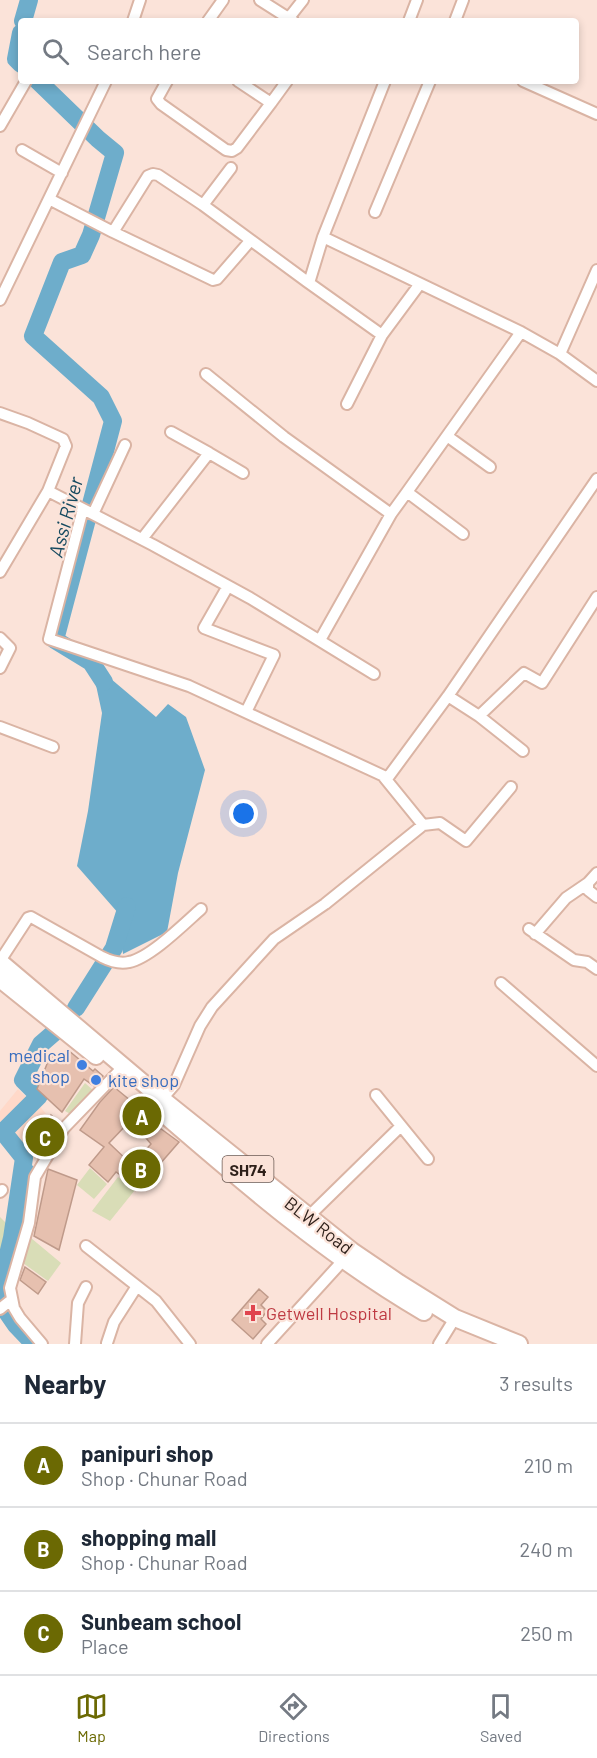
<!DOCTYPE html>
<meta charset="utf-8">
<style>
body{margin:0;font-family:Barlow,sans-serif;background:#f6f6f7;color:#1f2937}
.you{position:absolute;left:244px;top:814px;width:21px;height:21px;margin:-15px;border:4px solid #fff;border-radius:50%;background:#1a73e8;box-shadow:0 0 0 9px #1a73e833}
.badge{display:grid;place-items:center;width:39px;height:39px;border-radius:50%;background:#6b6903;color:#fff;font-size:20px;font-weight:700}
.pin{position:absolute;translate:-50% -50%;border:3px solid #fff;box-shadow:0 2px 6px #0006}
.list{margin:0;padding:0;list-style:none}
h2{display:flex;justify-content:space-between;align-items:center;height:78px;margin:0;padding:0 24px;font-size:26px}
h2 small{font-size:20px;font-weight:400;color:#747a83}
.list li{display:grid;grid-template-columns:39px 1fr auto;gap:18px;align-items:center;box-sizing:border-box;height:84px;padding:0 24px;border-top:2px solid #e0e1e3}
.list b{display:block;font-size:22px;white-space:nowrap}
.list p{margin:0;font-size:20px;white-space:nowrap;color:#747a83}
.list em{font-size:20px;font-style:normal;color:#747a83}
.icon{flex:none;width:33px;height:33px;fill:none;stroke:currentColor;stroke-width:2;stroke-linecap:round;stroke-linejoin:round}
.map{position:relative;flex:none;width:597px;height:1344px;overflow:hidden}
.search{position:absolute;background:#fff;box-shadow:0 3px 9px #0003;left:18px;right:18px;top:18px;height:66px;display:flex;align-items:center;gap:15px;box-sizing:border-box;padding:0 21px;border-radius:6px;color:#747a83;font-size:22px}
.sheet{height:330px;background:#fff}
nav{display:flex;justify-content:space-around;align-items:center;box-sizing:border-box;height:84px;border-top:2px solid #e0e1e3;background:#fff;font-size:16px;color:#747a83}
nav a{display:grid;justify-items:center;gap:3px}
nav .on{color:#6b6903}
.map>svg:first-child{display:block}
.built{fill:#ffd9c9}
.green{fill:#d9ddb7}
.water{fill:#6eadcb}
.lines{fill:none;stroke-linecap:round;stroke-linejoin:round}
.stream{stroke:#6eadcb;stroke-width:3}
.river{stroke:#6eadcb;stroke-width:18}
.building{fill:#e6c0af;stroke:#bf9a8a;stroke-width:1.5;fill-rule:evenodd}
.street-casing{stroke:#dab4a4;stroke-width:14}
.primary-casing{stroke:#dab4a4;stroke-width:20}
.street{stroke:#fff;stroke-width:10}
.primary{stroke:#fff;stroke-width:16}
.shop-dot{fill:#3f7fe0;stroke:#fbe3d9;stroke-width:2}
.health-dot{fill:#e0444e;stroke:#fbe3d9;stroke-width:2}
.labels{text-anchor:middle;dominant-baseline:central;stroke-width:4.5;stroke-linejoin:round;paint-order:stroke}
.shield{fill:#fbe3d9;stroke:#6b5a53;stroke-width:1.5}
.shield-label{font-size:16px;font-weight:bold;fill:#2d1f19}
.shop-label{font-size:18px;fill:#366cbe;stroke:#fbe3d9;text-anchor:end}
.street-label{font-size:18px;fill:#2d1f19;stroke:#fbe3d9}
.health-label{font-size:18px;fill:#be3a42;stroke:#fbe3d9;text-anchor:start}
.water-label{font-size:20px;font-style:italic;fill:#15495f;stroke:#fbe3d9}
</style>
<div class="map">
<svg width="597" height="1344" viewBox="0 0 597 1344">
<rect width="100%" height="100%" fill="#fbe3d9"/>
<path class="built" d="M18,1089L29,1100L2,1130L0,1127V1111Z
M38,1104L47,1115L28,1147L10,1129Z"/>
<path class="green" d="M85,1083L94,1091L72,1115L65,1111Z
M90,1168L107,1184L94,1199L77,1185Z
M118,1177L135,1190L110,1221L92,1211Z
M0,1217L8,1225L1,1270L0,1269Z
M31,1238L61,1263L48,1281L23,1263Z"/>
<path class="water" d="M91,662L156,717L168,704L186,717L205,770L178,873L167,932L123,954L119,914L77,866L88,811L102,713Z"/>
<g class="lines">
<path class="stream" d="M10,1270L32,1167"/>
<path class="river" d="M23,21L29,0
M21,33L16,59L21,64
M38,81L98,139L115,153L91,235L82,255L62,262L33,336L101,397L113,421L55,640L91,662L104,682
M76,1008L114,948L127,906
M0,1287L12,1238L24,1158L3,1132L39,1096L23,1080L41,1044L56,1031
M0,1302L16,1325L34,1344"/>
</g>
<path class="building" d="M68,1050L93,1071L95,1069L103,1076L94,1086L84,1079L62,1112L37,1089L51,1054L60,1061Z
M114,1087L142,1110L153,1123L179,1142L139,1188L116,1172L108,1182L89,1165L104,1147L80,1130L100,1102ZM131,1120L151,1144L132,1165L109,1143Z
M51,1115L59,1122L38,1158L28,1151Z
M48,1169L77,1180L59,1250L34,1236Z
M25,1267L46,1282L38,1294L20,1280Z
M259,1289L268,1297L261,1305L267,1311L261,1319L266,1324L253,1339L232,1320Z"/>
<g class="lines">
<g class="street-casing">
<path id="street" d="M260,0L293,21
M288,19L303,0
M133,21L140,0
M208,21L223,0
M409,21L417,0
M455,21L463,0
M167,81L157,99L161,104L226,150L232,151L237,148L271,103
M238,81L271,103L287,81
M523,81L597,114
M0,126L26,81
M22,150L62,173
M49,199L113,232L148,176L153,174L158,175L203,205L309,283L323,237L385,81
M203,205L231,168
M375,212L430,81
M113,232L213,280L217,279L250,241
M323,237L521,332L560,354L597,270
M309,283L382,335
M0,300L106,81
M560,354L597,381
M206,374L284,437L391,514L407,492
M347,404L382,335L419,285
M0,413L28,423L63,439L66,446L48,491L0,572
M171,432L209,453
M447,436L490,467
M48,491L153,545L250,598L374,674
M83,509L49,639L189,686L386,777L389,776L448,696L597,479
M93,514L125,445
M463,534L407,492L521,332
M142,539L209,453L243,473
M228,586L204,628L274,655L246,712
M0,638L10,648L0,668
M320,640L391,514
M448,696L479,716L523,751
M479,716L524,673L542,683L597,597
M0,727L53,747
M423,825L440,823L466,841L511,787
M588,883V890L597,897
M529,929L574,960L587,962L597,969
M535,934L566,898L588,883L597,873
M0,961L28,918L31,917L102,957C110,961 120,964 129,962C150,958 184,924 201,909
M501,983L597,1066
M376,1095L428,1159
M162,1099L174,1085L200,1026L212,1007L274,939L325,904L423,825L384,777
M0,1192L2,1190
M308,1217L401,1126
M86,1246L156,1301L190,1344
M0,1309L11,1300
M107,1343L114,1322L137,1286
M42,1344L20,1318L14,1308L10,1288L29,1223L35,1177L64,1128L124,1066
M75,1344L78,1303L86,1287
M267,1344L348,1255
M439,1344L455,1318"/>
</g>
<g class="primary-casing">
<path id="primary" d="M0,962L162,1099L352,1251L399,1283L455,1318L519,1344
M0,979L96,1056
M166,1116C247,1186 331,1258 424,1312"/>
</g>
<use href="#street" class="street"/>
<use href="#primary" class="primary"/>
</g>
<g class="shop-dot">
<circle cx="82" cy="1065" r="6"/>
<circle cx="96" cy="1080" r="6"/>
</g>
<path class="health-dot" d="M250 1304h6v6h6v6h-6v6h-6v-6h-6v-6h6z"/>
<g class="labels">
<rect class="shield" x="222.5" y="1156" width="51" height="26" rx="4.5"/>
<g class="shield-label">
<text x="248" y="1169">SH74</text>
</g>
<g class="shop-label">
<text x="70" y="1055">medical<tspan x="70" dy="21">shop</tspan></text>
<text x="108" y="1080" text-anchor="start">kite shop</text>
</g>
<g class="street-label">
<text transform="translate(319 1225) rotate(38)">BLW Road</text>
</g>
<g class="health-label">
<text x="266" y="1313">Getwell Hospital</text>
</g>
<g class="water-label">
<text transform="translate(65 517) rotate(-75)">Assi River</text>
</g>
</g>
</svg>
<div class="you"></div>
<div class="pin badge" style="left:142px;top:1116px">A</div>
<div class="pin badge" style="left:141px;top:1169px">B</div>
<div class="pin badge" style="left:45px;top:1137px">C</div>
<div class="search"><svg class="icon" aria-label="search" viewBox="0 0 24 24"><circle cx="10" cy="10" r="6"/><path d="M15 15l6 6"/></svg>Search here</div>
</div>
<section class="sheet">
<h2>Nearby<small>3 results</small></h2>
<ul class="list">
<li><span class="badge">A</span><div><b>panipuri shop</b><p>Shop · Chunar Road</p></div><em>210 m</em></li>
<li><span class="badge">B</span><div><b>shopping mall</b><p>Shop · Chunar Road</p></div><em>240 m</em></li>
<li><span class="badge">C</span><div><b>Sunbeam school</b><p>Place</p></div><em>250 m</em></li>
</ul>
</section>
<nav>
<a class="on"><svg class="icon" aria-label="map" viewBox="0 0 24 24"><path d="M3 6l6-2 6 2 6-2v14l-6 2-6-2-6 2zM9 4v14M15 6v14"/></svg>Map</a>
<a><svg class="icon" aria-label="directions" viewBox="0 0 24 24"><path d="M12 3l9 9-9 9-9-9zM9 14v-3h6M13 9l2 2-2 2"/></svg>Directions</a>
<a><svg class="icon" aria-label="saved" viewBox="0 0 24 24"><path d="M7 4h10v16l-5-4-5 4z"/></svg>Saved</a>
</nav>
